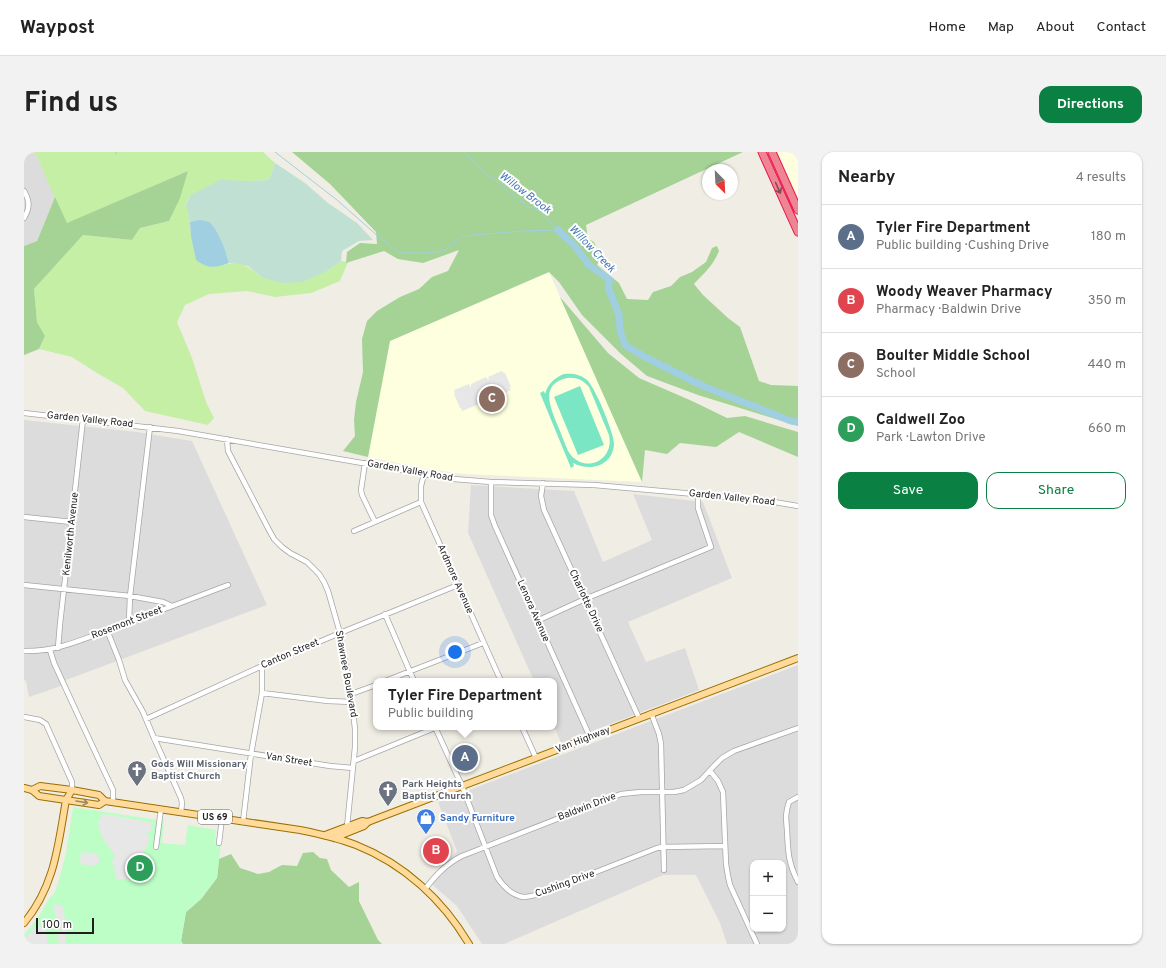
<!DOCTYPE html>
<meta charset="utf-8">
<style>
body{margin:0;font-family:Overpass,sans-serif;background:#f2f2f2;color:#222}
.controls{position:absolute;right:12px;bottom:12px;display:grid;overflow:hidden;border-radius:8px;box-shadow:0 1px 3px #0004}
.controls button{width:36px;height:36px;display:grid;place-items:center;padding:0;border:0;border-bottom:1px solid #e0e0e0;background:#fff;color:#222;font:20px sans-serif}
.compass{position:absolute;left:678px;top:12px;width:36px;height:36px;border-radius:50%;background:#fff;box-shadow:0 1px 3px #0004;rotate:156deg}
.scale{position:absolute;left:12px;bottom:10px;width:58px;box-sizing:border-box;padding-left:4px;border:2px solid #1f1f1f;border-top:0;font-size:11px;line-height:14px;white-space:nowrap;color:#1f1f1f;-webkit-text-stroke:3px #fff;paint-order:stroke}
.you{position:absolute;left:431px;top:500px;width:14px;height:14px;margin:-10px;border:3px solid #fff;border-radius:50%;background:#1a73e8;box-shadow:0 0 0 6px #1a73e833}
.badge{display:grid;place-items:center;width:26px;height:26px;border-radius:50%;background:#0b8043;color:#fff;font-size:13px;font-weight:700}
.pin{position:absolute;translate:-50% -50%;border:2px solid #fff;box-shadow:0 1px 4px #0006}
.popup{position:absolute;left:349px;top:526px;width:184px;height:52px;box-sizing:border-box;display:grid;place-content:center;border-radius:8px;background:#fff;filter:drop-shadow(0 1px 3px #0005);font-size:13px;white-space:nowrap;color:#767676}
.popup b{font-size:15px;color:#222}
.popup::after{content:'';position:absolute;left:50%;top:100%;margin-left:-8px;border:8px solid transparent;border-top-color:#fff}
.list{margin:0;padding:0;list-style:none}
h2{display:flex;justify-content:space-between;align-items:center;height:52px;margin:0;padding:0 16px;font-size:17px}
h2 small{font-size:13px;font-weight:400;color:#767676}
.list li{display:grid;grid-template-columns:26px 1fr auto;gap:12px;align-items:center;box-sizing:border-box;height:64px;padding:0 16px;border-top:1px solid #e0e0e0}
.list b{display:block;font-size:15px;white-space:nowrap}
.list p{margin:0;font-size:13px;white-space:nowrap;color:#767676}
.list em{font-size:13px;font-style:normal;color:#767676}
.actions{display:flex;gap:8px;padding:12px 16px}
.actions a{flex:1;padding:9px 0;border:1px solid #0b8043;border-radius:12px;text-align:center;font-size:14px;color:#0b8043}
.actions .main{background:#0b8043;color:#fff}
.map{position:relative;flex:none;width:774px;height:792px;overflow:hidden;border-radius:12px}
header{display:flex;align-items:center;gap:24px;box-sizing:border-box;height:56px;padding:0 20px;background:#fff;border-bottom:1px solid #e0e0e0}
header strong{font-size:19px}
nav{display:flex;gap:22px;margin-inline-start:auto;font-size:14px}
.intro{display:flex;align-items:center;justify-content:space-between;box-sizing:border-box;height:96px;padding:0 24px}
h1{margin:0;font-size:28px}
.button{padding:10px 18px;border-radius:12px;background:#0b8043;color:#fff;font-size:14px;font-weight:700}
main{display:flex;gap:24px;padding:0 24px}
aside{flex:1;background:#fff;border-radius:12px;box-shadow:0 1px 3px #0004}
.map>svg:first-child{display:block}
.residential{fill:#dddcdc;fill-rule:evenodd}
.education{fill:#fdffde}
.grass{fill:#c5efa5}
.forest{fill:#a4d395}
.wetland{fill:#bfe0d3}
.park{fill:#bdfec6}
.pitch{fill:#7be6c3;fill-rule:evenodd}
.parking{fill:#e7e7e7}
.water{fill:#a0cfe2}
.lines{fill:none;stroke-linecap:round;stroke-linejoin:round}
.stream{stroke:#a0cfe2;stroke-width:1}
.river{stroke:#a0cfe2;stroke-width:7}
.minor-casing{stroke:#a6a6a6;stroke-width:6}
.major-casing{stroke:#997000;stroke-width:8}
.highway-casing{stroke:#eb1551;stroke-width:9}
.minor{stroke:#fff;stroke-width:4.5}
.major{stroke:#ffda9a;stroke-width:6}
.highway{stroke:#ef8592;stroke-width:7}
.oneway{stroke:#7d4d53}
.oneway2{stroke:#9a8663}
.labels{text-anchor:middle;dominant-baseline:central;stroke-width:4;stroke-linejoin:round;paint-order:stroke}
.shield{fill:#fff;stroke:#626262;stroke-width:1}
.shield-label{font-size:9px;font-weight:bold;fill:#1f1f1f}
.street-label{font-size:10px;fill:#1f1f1f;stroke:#fff}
.worship-label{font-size:10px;font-weight:bold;fill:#5b616d;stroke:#fff;text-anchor:start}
.shop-label{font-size:10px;font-weight:bold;fill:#366cbe;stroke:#fff;text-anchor:start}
.water-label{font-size:11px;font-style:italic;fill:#4276b7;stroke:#fff}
</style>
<header>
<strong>Waypost</strong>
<nav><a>Home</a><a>Map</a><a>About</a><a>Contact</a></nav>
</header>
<div class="intro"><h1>Find us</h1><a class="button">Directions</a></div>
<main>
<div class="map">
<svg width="774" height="792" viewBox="0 0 774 792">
<rect width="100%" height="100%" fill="#f0ede4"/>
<path class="residential" d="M0,0H11L31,45L13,89L0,94Z
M0,268L113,280L168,289L243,453L42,528L37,534L5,545L2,529L0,528Z
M447,333L550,339L579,410L628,388L609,342L679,350L708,426L604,470L622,510L661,496L675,538L537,591L530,574V529H510L444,381Z
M774,513V792H703L696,771L672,723H639L480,792H458L433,754L404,729L433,699L414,650ZM729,711H759V777H729Z"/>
<path class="education" d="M753,0H774V46Z
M525,120L618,330L440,322L403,317L344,305L366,189Z"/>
<path class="grass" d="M11,0H239L251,11L245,28L224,29L167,43L162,51L166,70L167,84L196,114C216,107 223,114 239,126L303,119L317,109L324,110L316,129L287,141L251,145L223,139L185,142L161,153L153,170L168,206L182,250L190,266L184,273L121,259L99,236L73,221L48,205L15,197L21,184L13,170L10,137L59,83L108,88L116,76L145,69L164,19L42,72Z"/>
<path class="forest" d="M268,0H719L562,73L564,87L570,90L577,105L573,113L595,131L603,147L624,148L629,140L647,134L656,125L668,120L682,110L688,96L693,94L695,99C689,114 680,121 670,132L679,143L704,166L716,175L735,229L747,233L774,234V274L674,243L623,224L597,202L558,163L535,130L525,120L366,189L344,305L319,299L331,284L330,268L332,250L339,220L338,187L343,169L353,159L376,145L395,137L408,125L424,119L435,98L399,111L374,107L360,99L322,111L323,100L336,91L353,92L352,80L306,32Z
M164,19L156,46L145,69L116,76L108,88L59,83L10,137L13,170L21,184L15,197L0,203V94L13,89L31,45L43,71Z
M536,145L584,201L615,226L668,249L703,266L721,264L774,280V305L715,280L692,295L656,291L643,302L621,298L618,330Z
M289,700L296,706L303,707L307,718L325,735L335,730V749L354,788L358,792H159L157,789L162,760L177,747L193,726L195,707L207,702L216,716L234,722L245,720L258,713L273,714L279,701Z"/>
<path class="wetland" d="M251,11L281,31L304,51L333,71L349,88L335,89L318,99L317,109L303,119L278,130L259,131L239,126L224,114L215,112L205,111L203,103L175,68L166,70L162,52L167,43L196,28L224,29L245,28Z"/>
<path class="park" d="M49,655L140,669L138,691L161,693L164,673L192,678L191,690L197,691L193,726L177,747L162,760L157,789L158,792H0V783L14,766L26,745L30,742L35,728L42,701Z"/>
<path class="pitch" d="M540,222C548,221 556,222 563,228C571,235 591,283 590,293C588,314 566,320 549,311L550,314L547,316L516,241L520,239L521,242C524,232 530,226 540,222ZM543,226C552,225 559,228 565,235L585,283C591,310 558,323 544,299C540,290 537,281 533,272C526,254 516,232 543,226Z
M556,234L580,293L554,303L530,245Z"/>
<path class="parking" d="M478,219L480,221H481L487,235H485L487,238L471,245L469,242H468L469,246L456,251L455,250V252L438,259L437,256H436L430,242L431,241L430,238L445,232L446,235H447V232L462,225L464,228L465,227L464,225Z
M78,662L126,670L128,673L127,680H124L123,683L126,684L125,689H123L124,693L120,699V703L124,721H122V724L93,728L88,709L91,704L78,685L76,678L74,670L78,665L77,663Z
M57,700L73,702V706H75V711H72V714L56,712Z
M29,751L34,754H39L43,780L41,786L42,792H35L33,778L37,781L39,779L33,775Z
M13,774L21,775L24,792H0V787Z"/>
<path class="water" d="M175,68C178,68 182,69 185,70C194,77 202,100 205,111C192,116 184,117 172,108L167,84L166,70Z"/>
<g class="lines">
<path class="stream" d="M251,0L313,48L355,85L377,101H404L422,98L438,84L497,79L534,78
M441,0L452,13L504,55L514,57L533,77
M92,2V0"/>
<path class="river" d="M534,78L550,93L565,113L586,128L584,135L595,163L596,178L601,193L619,204L679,234L767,269L774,270"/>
<g class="minor-casing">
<path id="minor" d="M0,39C6,49 6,56 0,66
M0,261L154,279L430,327L467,330L570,333L738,348L774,354
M203,287L204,299L245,378L250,387L258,395L266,401L283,410L295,422L300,430L304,439L316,481L328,550L331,577V595L323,675
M341,311L337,338L338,343L351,370
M400,322L397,334V350L477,529
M467,330V363L471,374L566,585
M519,331L517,344L520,358L615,566
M0,365L48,370
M330,379L397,350
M0,433L106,444L139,450L148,454
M361,462L390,529
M513,469L561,447L687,395L674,356V342
M105,470L106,444L126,275
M83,478L95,508L101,528L119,560L130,586L157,646L158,651L157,660
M34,496L36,472L59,267
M26,498L30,511L53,561L89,638V650
M0,499C32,500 56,488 85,478C125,463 165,448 204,433
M361,529L459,491
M238,541L304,549L328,550
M327,542L352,533
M627,561L635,582L637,592L640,718
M0,565L16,568L22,572L48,630V638
M122,567L238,514L316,481L434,433
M411,575L438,634L473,725C479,734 488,743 499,745C505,745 510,743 516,742L633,696L639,695L701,694
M498,575L512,606
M130,586L306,614L329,616
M330,609L413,575
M686,619L694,629L699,640L702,712L704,724L706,733L733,792
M774,645L765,650C761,662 762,666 763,678C764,699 764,711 774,730
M219,670L227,602L238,541V514
M195,691L198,666
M132,695L137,657
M401,737C412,723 422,712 438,704L597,642L617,640H650L660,638L677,628L689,615L698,606L710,599L774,576"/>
</g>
<g class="major-casing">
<path id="major" d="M0,636L8,638L16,634L48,638L75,643L81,649L276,678C296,682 314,686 332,693C380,712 419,748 445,792
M8,638L15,644L75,653L81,649
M301,683L338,669L344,670
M310,686L340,674L344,670L349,668L774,506
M0,771C31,734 34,693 42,648L48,638"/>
</g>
<g class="highway-casing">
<path id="highway" d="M738,0L774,80
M748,0L774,58"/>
</g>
<use href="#minor" class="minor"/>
<use href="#major" class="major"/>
<use href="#highway" class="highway"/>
</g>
<defs><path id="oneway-shaft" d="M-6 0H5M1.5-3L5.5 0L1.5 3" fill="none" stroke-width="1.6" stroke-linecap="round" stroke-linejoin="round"/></defs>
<use class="oneway" href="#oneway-shaft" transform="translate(754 36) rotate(66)"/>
<use class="oneway2" href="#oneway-shaft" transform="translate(58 650) rotate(9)"/>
<defs>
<g id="church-pin" transform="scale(1)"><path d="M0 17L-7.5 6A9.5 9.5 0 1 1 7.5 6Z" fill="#6b7280" stroke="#fff"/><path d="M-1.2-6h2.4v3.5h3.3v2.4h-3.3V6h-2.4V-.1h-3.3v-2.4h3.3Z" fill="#fff"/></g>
<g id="shop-pin" transform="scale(1)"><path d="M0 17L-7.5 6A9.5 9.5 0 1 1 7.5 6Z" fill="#3f7fe0" stroke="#fff"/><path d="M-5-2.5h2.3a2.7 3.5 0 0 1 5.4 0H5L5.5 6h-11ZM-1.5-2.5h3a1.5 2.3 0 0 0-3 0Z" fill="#fff"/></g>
</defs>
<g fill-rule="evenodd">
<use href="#church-pin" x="113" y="618"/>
<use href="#church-pin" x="364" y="638"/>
<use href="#shop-pin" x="402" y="666"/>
</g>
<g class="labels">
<rect class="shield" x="174" y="658" width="34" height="14" rx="3"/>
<g class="shield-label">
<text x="191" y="665">US 69</text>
</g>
<g class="street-label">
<text transform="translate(66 268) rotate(6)">Garden Valley Road</text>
<text transform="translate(386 319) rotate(10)">Garden Valley Road</text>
<text transform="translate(708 346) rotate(6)">Garden Valley Road</text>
<text transform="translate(47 382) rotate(-84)">Kenilworth Avenue</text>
<text transform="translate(431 427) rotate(66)">Ardmore Avenue</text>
<text transform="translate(562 449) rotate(65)">Charlotte Drive</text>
<text transform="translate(509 459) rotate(66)">Lenora Avenue</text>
<text transform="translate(103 471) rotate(-21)">Rosemont Street</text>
<text transform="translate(266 502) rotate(-23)">Canton Street</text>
<text transform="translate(322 522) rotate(80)">Shawnee Boulevard</text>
<text transform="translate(559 588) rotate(-21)">Van Highway</text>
<text transform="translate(265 608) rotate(9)">Van Street</text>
<text transform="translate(563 655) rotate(-21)">Baldwin Drive</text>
<text transform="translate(541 732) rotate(-20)">Cushing Drive</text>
</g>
<g class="worship-label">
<text x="127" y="612">Gods Will Missionary<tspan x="127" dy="12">Baptist Church</tspan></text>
<text x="378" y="632">Park Heights<tspan x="378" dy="12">Baptist Church</tspan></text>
</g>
<g class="shop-label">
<text x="416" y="666">Sandy Furniture</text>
</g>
<g class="water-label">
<text transform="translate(501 41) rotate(37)">Willow Brook</text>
<text transform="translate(568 97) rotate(46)">Willow Creek</text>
</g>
</g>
</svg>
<div class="controls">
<button>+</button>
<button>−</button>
</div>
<svg class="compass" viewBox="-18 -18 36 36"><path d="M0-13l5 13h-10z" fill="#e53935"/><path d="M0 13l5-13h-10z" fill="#767676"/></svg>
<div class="scale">100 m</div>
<div class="you"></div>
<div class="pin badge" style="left:441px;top:606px;background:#5c6f8a">A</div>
<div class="popup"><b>Tyler Fire Department</b>Public building</div>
<div class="pin badge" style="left:412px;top:699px;background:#e0444e">B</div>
<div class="pin badge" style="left:468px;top:247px;background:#8d6e63">C</div>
<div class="pin badge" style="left:116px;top:716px;background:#2e9e5b">D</div>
</div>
<aside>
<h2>Nearby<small>4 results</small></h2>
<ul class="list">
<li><span class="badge" style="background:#5c6f8a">A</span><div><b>Tyler Fire Department</b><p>Public building · Cushing Drive</p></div><em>180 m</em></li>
<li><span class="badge" style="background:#e0444e">B</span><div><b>Woody Weaver Pharmacy</b><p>Pharmacy · Baldwin Drive</p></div><em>350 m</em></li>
<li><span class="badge" style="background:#8d6e63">C</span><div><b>Boulter Middle School</b><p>School</p></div><em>440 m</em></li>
<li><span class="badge" style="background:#2e9e5b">D</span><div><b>Caldwell Zoo</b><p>Park · Lawton Drive</p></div><em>660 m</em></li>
</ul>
<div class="actions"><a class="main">Save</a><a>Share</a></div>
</aside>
</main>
